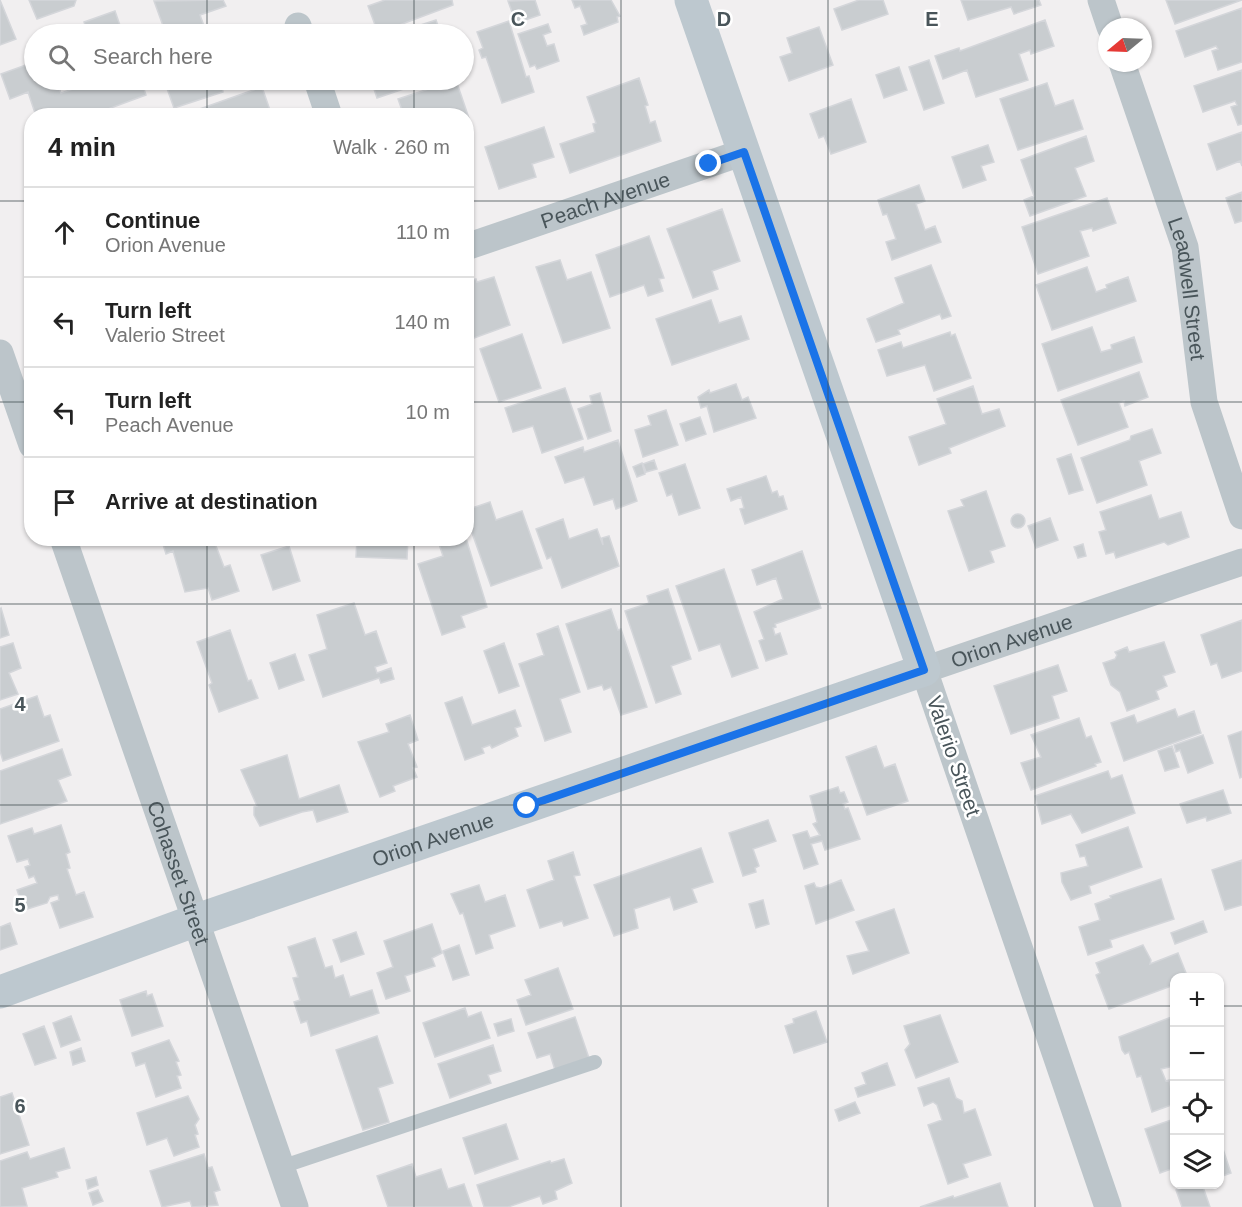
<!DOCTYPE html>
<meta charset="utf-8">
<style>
body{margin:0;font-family:Helvetica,sans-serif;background:#f2f2f2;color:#222}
.controls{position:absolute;right:18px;bottom:18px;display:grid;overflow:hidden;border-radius:12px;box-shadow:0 2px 4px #0004}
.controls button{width:54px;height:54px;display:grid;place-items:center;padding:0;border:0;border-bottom:2px solid #e0e0e0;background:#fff;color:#222;font:30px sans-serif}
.compass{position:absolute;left:1098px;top:18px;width:54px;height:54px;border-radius:50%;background:#fff;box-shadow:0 2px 4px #0004;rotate:251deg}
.stop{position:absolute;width:18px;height:18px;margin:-14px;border:4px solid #1a73e8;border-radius:50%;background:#fff}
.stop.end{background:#1a73e8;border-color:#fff;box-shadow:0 2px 6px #0008}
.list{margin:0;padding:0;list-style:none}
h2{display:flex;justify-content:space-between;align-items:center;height:78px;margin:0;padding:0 24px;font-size:26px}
h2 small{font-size:20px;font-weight:400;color:#767676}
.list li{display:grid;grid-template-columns:39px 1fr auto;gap:18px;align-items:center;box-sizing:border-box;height:90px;padding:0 24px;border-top:2px solid #e0e0e0}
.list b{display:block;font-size:22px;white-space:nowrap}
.list p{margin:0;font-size:20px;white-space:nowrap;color:#767676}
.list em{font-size:20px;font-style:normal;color:#767676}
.icon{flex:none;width:33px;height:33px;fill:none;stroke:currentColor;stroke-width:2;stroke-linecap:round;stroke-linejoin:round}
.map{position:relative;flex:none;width:1242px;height:1207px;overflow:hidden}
.search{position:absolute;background:#fff;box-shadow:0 2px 4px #0004;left:24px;top:24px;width:450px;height:66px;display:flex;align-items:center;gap:15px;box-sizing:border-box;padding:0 21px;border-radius:33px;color:#767676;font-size:22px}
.panel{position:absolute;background:#fff;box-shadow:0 2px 4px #0004;left:24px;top:108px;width:450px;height:438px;border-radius:24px}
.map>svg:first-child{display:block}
.building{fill:#c9cdd0;stroke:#d4d6da;stroke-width:1.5}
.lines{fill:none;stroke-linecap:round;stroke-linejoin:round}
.lane{stroke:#bcc5ca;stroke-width:14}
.street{stroke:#bcc5ca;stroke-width:27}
.secondary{stroke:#bdc8cf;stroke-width:33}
.route{stroke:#1a73e8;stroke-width:8}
.grid{fill:none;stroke:#49555a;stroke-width:1.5;stroke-opacity:0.55}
.labels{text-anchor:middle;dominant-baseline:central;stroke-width:5;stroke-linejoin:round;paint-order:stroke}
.street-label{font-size:21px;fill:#49555a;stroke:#fff}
.grid-label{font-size:20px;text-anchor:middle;font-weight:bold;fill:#49555a;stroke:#fff;stroke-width:5;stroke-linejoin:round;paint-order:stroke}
</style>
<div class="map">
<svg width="1242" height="1207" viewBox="0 0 1242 1207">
<rect width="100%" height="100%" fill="#f1eff0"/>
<path class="building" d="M0,0L16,39L0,45Z
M29,0H76L74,6L37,19Z
M223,0L226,6L200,15L207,34H166L154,1Z
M385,0H452L453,5L378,33L368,6Z
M535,0L540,15L516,23L508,1Z
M572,0H611L620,16L617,17L618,22L584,35L581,26L587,24L580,6L575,8Z
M859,0H883L888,14L842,30L834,9Z
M961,0H1039L1041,5L1014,14L1011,7L968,20Z
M1166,0H1242L1175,24Z
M1242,8V62L1218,70L1212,51L1218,49L1216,46L1185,57L1176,31Z
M115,11L123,34H88L84,22Z
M436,20L441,34H393Z
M1045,20L1054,46L1031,54L1030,50L1019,54L1028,80L976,97L967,70L943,79L935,56L959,48L960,51Z
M509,21L526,77L529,76L534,92L502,103L486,57L482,58L479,50L483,48L477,32Z
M548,24L551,32L543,35L547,46L554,44L559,61L537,69L535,65L530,67L518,34Z
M819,27L833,65L789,81L780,57L792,53L787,38Z
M929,60L944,103L924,110L909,67Z
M34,62V80H56L61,93L99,80H141L146,95L89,116H36L28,92L10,99L1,74Z
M899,67L907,90L884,98L876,75Z
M1242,70V124L1238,125L1231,107L1237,105L1235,101L1203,112L1194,86Z
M639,78L648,105L645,106L650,123L655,121L661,141L570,173L560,144L595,132L593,124L596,123L587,97Z
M164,80H221L223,92L174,108Z
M371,80H430L377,98Z
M456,80L473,130L466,132V116H404L398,99Z
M1047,83L1055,106L1073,100L1083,129L1018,150L1000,99Z
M262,87L271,113L264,116H187L188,113Z
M851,99L866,142L831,154L824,136L819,138L810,114Z
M544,127L554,157L532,164L536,177L499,189L485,147Z
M1242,132V166L1240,161L1217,170L1208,144Z
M1086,136L1094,161L1075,168L1086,196L1030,216L1024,200L1034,196L1021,160Z
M988,145L994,162L981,166L986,180L963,188L952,157Z
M919,185L925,201L916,204L925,230L935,226L941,242L892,260L886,242L896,239L887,214L883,215L878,200Z
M1242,192V221L1235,223L1226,198Z
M1107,198L1116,223L1093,231L1092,228L1080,231L1089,256L1038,274L1022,227Z
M722,209L740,261L712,271L718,289L693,298L667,229Z
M649,236L664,278L659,279L663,291L648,296L644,285L610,297L596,255Z
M560,260L567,280L591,272L610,328L563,343L536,267Z
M931,265L951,316L942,319L940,314L898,330L900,334L876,342L867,319L904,303L895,278Z
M1087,267L1096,292L1107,288L1106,285L1128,277L1136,301L1052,330L1036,285Z
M494,277L510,325L466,341V282L476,279L477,282Z
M711,300L719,323L741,316L749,339L672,365L656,319Z
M1092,327L1101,352L1112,349L1111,345L1134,337L1142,362L1058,391L1042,344Z
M950,332L951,336L955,334L971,378L934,391L925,365L887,376L878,350L901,342L903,348Z
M522,334L541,388L499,402L480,349Z
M1139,372L1148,397L1125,406L1124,401L1119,403L1128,427L1078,445L1061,400Z
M736,384L742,400L748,397L756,418L714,432L707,406L701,408L698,397L709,390L710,393Z
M973,386L982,414L999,409L1005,426L949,448L951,453L919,465L909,437L946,424L937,399Z
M565,388L583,439L542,453L533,426L513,432L505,408Z
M600,393L611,431L588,439L578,409L592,404L590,396Z
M666,410L678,445L643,457L635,430L651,425L648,416Z
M700,417L706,434L686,441L680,424Z
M1152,429L1161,453L1139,461L1147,485L1097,503L1081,458L1130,440L1131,436Z
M618,440L637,501L616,509L613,499L594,505L584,477L565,483L555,457L583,447L584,452Z
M1071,454L1083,490L1069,494L1057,459Z
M654,460L657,469L646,472L643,464Z
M642,463L645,474L637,477L633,467Z
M685,464L700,508L679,515L672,494L667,496L659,473Z
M766,476L772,493L777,491L779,497L783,496L787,509L745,524L740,509L744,508L741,497L731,501L727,489Z
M986,491L1005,546L990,551L994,562L969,571L948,511L964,506L961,500Z
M1151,495L1159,519L1181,512L1189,537L1168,545L1164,542L1116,558L1114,552L1106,554L1099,532L1106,530L1100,512Z
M490,502L496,520L522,511L542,568L491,586L466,516V510Z
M1011 521a7 7 0 1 1 14 0a7 7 0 1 1-14 0Z
M1050,518L1058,540L1036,548L1028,526Z
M563,519L569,539L597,529L603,545L602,538L609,536L619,566L562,588L551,557L547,559L536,529Z
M213,538L224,567L230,565L239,591L212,600L208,588L185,592L173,551L166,554L161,538Z
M357,538H408L407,559L356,557Z
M437,538H466L487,607L461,616L465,627L442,635L418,564L443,556Z
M1083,544L1086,556L1078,558L1074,547Z
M289,546L300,581L273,590L261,555Z
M802,551L821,608L775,624L776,627L773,628L775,635L780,633L787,654L766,661L759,641L764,639L754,612L783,599L776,578L757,585L752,570Z
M724,569L758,668L732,677L720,644L699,651L676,586Z
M668,589L691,659L671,666L681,694L656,703L625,611L649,603L647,596Z
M354,603L365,635L376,631L387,663L375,667L377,673L391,668L394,679L381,683L379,678L323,697L309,655L327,649L317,615Z
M1,608L9,635L0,638V609Z
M611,609L618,630L621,629L647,707L621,715L611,687L604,690L602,685L588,689L566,624Z
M1242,620V671L1222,678L1217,663L1211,665L1201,635Z
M558,626L580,692L560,699L571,732L545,741L519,664L544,655L537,634Z
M230,630L248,681L251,680L258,698L219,712L209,685L212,683L197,642Z
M1164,642L1175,672L1163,676L1167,686L1156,691L1159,699L1127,711L1120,692L1111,685L1103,663L1115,659L1117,655L1115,652L1127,647L1129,652Z
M13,643L21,668L9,673L18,694L0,700V647Z
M504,643L519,686L499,693L484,651Z
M295,654L304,680L279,689L270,663Z
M1058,665L1067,691L1052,696L1059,718L1011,734L994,686Z
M37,696L44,717L50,715L59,741L3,761L0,751V709Z
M462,697L472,725L515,710L521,726L515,728L518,736L492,748L490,745L482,748L484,753L465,760L445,703Z
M1175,709L1178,717L1194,711L1201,733L1124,761L1111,723L1134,715L1137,723Z
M410,715L418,740L408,744L417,767L413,768L417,777L393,786L395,791L380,797L358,742L389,732L386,724Z
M1079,718L1086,738L1091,736L1101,762L1095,764L1096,766L1031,790L1021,763L1041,757L1031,735Z
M1242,731V777L1240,778L1228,736Z
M1203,735L1213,763L1188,773L1180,750L1176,752L1174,745Z
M876,746L884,768L895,764L908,801L867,815L846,757Z
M1172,746L1179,767L1165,771L1158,751Z
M62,749L71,775L58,780L67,801L0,824V771Z
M287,755L299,799L339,785L348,812L317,822L313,810L302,812L260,826L254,815V807L257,806L241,770Z
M1108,771L1111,779L1122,775L1135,813L1082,833L1071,814L1042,824L1035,796Z
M838,787L840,793L844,792L848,802L843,804L845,809L848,808L860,839L825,850L822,841L811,844L818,864L804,869L793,835L807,831L810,838L820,835L813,824L817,822L810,796Z
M1223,790L1231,813L1207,821L1206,817L1187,823L1180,804Z
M768,820L776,841L753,849L759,866L755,868L756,872L743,876L729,833Z
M61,825L70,852L66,854L70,868L67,869L76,895L84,892L93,917L60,928L51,903L59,900L58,895L50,897L47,903L24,910L17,890L37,883L34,876L29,878L25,867L30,865L28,859L17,862L8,836L32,828L34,834Z
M1128,827L1142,867L1089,886L1091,893L1071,900L1062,882L1061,873L1088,866L1085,856L1080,857L1076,845Z
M701,848L713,882L692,889L697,902L674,910L670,897L634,909L638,928L614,936L594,885Z
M573,852L580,875L574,876L588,918L564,926L562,921L540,928L527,890L554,880L548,861Z
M1242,860V905L1225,910L1212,870Z
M1161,879L1174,919L1110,940L1112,947L1088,955L1079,927L1100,920L1095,904L1111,898L1110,896Z
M841,880L854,910L816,924L805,886L814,883L816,887L821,888Z
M479,885L485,902L505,895L515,926L489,935L493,948L476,954L463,913L460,914L451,894Z
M763,900L769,924L756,928L749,904Z
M894,909L909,953L853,974L847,956L869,951L856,922Z
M1203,921L1207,932L1175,944L1171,933Z
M10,923L17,944L0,950V927Z
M432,924L442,953L432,958L435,966L405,976L410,991L386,999L377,973L393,967L384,941Z
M356,932L364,954L341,962L333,940Z
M315,938L325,968L332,966L335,978L343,975L350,997L372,990L379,1013L311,1036L307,1021L301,1023L294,1002L300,1000L293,978L298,977L288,947Z
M459,945L469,975L453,980L443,951Z
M1143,945L1151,960L1150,964L1178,953L1188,978H1174V985L1109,1009L1096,975L1100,973L1096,963Z
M558,968L573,1009L526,1025L517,1000L531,995L525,980Z
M146,991L147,996L152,994L163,1026L132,1036L120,1000Z
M465,1008L468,1017L481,1012L490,1038L435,1057L423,1023Z
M816,1011L827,1042L794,1053L785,1026L794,1023L793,1019Z
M940,1015L958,1062L916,1078L905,1050L910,1044L904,1026Z
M71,1016L80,1040L61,1047L53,1023Z
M1174,1016V1066L1161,1069L1166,1081L1169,1080L1174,1104L1152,1112L1141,1076L1137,1077L1129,1052L1125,1054L1122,1050L1119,1037Z
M575,1017L589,1058L555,1070L550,1054L537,1058L528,1033Z
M511,1019L514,1031L498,1036L494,1024Z
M44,1026L56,1058L35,1065L23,1034Z
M377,1036L393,1083L378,1088L389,1122L363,1130L336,1050Z
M169,1040L179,1061L176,1062L181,1075L177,1076L181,1088L156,1097L145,1063L136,1066L132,1053Z
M493,1045L501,1071L488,1075L491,1083L450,1098L438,1064Z
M81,1048L85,1061L73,1065L70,1052Z
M887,1063L895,1085L858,1097L855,1088L866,1084L862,1073Z
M949,1078L956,1098L962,1101L964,1113L975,1109L991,1155L963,1164L968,1177L948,1184L928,1125L942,1120L937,1105L933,1102L924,1106L918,1088Z
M12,1093L29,1145L0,1154V1097Z
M188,1096L199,1119L195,1125L198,1134L195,1135L199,1147L174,1156L167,1138L147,1145L137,1113Z
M855,1102L860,1113L839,1121L835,1110Z
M1174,1119V1168L1160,1173L1145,1129Z
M506,1124L518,1159L475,1174L463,1138Z
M1220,1140L1231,1173L1220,1177Z
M64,1148L70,1168L56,1172L58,1177L22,1188L27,1206L0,1207V1161L27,1152L30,1159Z
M204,1154L208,1168L212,1167L220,1190L214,1192L218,1205L192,1207L190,1201L162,1207L150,1171Z
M564,1159L572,1183L555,1191L557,1199L543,1204L540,1196L508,1207H484L477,1185L550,1161L551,1163Z
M412,1164L416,1177L441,1169L448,1189L464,1184L472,1207H388L377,1176Z
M96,1177L98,1185L88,1189L86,1180Z
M1000,1183L1008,1207H920L953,1196L954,1198Z
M1181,1184H1202L1210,1207H1182L1176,1190L1182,1188Z
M98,1190L103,1201L93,1205L89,1193Z"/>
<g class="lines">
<path class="lane" d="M281,1167L595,1062"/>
<g class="street">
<path d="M1101,0L1110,27"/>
<path d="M298,26L301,34"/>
<path id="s1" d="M1122,63L1185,247L1204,402L1242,516"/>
<path d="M317,80L329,116"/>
<path id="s2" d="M466,247L744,152"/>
<path d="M0,353L32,445"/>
<path id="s3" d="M63,538L295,1207"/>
<path id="s4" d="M1108,1207L924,670L1242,562"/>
</g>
<path class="secondary" id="s5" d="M0,992L194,921L924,670L691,0"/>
</g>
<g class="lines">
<path class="route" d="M527,806L924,670L744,152L709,164"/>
</g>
<path class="grid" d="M207,0V34M414,0V34M621,0V1207M828,0V1207M1035,0V1207M207,80V116M414,80V116M0,201H32M466,201H1242M0,402H32M466,402H1242M207,538V1207M414,538V1207M0,604H1242M0,805H1242M0,1006H1174M1220,1006H1242"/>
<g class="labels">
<g class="street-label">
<text stroke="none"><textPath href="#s2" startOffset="147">Peach Avenue</textPath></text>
<text stroke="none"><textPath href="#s1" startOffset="236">Leadwell Street</textPath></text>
<text stroke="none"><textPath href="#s4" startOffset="660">Orion Avenue</textPath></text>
<text transform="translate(954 756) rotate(71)">Valerio Street</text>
<text stroke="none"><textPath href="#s5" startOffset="459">Orion Avenue</textPath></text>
<text stroke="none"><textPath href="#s3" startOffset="354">Cohasset Street</textPath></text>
</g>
</g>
<g class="grid-label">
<text x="518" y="26">C</text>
<text x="724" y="26">D</text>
<text x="932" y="26">E</text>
<text x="20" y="711">4</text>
<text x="20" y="912">5</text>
<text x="20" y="1113">6</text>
</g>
</svg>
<div class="controls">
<button>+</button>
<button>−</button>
<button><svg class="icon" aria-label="locate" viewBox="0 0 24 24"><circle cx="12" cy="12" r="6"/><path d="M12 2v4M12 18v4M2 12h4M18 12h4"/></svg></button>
<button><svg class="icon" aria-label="layers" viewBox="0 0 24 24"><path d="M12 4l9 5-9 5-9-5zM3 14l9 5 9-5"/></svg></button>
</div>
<svg class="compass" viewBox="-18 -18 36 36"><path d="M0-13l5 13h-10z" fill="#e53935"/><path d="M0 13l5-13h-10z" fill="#767676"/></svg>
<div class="stop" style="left:527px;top:806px"></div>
<div class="stop end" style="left:709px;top:164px"></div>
<div class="search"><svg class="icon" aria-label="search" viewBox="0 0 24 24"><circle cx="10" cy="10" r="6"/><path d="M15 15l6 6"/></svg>Search here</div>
<section class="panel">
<h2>4 min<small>Walk · 260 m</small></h2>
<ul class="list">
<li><svg class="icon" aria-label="ahead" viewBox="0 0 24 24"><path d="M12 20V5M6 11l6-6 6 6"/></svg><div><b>Continue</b><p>Orion Avenue</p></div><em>110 m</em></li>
<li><svg class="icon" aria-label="left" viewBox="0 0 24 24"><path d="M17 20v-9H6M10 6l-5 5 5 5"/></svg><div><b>Turn left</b><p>Valerio Street</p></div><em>140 m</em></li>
<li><svg class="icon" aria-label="left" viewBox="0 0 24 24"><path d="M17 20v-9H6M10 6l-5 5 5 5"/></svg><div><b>Turn left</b><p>Peach Avenue</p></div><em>10 m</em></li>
<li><svg class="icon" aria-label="arrive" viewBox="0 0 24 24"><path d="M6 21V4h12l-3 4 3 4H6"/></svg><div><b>Arrive at destination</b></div></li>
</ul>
</section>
</div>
